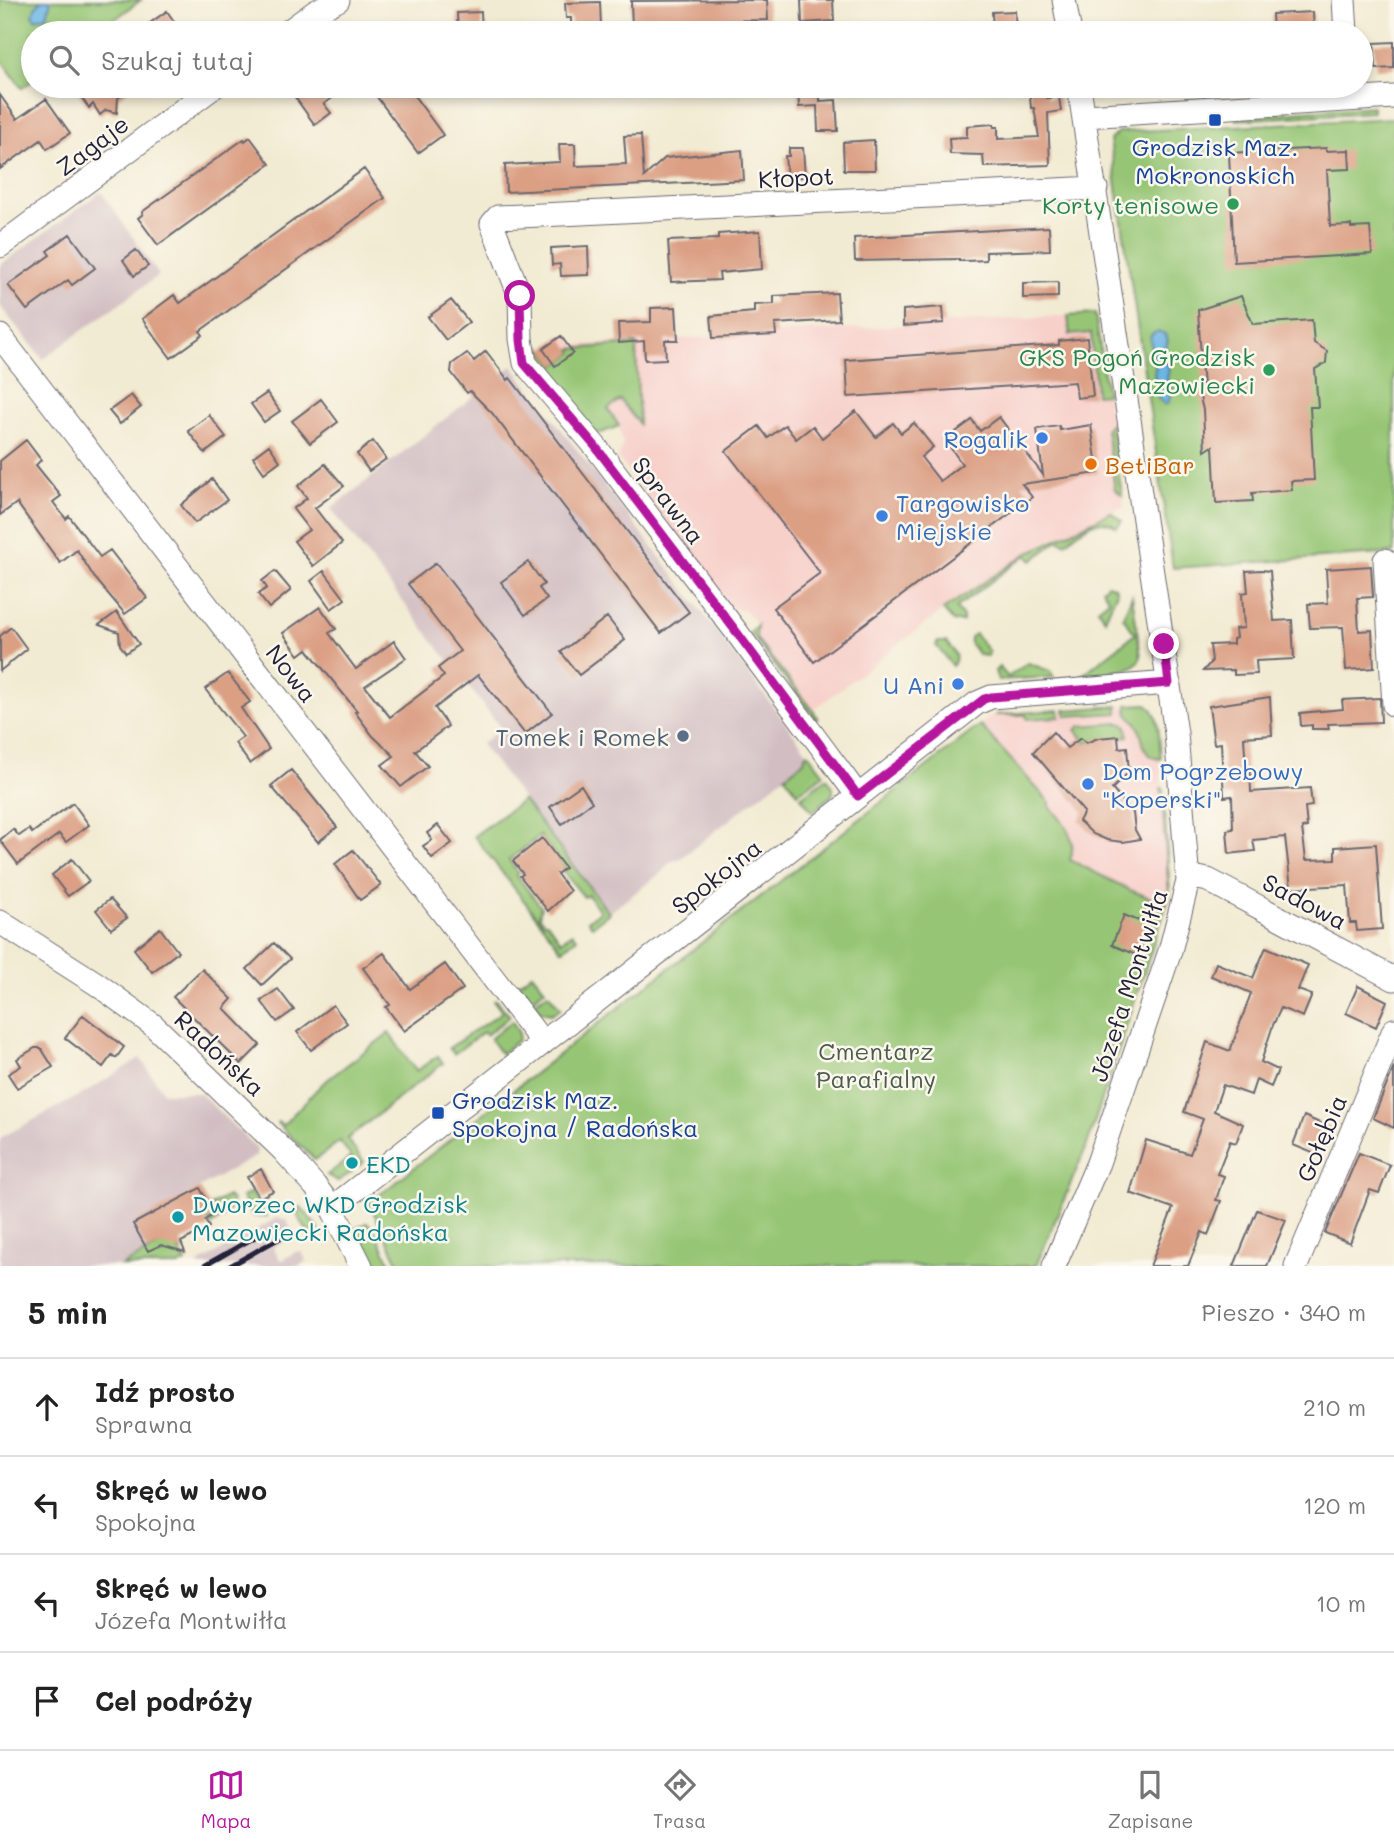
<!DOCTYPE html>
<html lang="pl">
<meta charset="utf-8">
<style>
body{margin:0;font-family:Mali,sans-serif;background:#f6f6f6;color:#222}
.stop{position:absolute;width:21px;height:21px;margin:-16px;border:5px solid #b5179e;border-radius:50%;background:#fff}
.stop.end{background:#b5179e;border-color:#fff;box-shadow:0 2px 7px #0008}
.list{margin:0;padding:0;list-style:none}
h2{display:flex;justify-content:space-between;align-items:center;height:91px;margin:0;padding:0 28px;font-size:30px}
h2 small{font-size:23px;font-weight:400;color:#767676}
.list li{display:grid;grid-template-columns:46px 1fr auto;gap:21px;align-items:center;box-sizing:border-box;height:98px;padding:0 28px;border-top:2px solid #e0e0e0}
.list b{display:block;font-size:26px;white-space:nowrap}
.list p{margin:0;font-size:23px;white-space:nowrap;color:#767676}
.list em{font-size:23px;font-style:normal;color:#767676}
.icon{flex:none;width:38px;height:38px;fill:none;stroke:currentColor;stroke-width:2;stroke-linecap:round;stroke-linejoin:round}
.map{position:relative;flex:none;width:1394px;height:1266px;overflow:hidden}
.search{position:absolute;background:#fff;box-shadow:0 4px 10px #0003;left:21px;right:21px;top:21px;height:77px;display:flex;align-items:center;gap:18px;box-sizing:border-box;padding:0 24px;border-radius:38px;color:#767676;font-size:26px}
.sheet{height:483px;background:#fff}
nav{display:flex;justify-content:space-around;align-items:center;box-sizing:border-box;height:98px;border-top:2px solid #e0e0e0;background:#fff;font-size:19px;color:#767676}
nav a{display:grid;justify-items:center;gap:4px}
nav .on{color:#b5179e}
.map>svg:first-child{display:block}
.built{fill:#f7d0ca}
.industrial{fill:#d2bec2}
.green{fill:#96c675;stroke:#5c7458;stroke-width:2}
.water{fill:#6cb6e4;stroke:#476c90;stroke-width:2}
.building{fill:#db9f84}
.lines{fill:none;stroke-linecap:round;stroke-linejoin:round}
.minor-casing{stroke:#6b6870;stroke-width:25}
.minor{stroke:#fff;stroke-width:23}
.rail{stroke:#22223b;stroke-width:5}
.route{stroke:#b5179e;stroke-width:9}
.transit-dot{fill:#1a4fb4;stroke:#fbf7ec;stroke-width:2.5}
.leisure-dot{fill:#2e9e5b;stroke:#fbf7ec;stroke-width:2.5}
.shop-dot{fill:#3f7fe0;stroke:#fbf7ec;stroke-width:2.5}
.food-dot{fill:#e8710a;stroke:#fbf7ec;stroke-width:2.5}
.service-dot{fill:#5c6f8a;stroke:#fbf7ec;stroke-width:2.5}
.culture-dot{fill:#0f9aa8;stroke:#fbf7ec;stroke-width:2.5}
.labels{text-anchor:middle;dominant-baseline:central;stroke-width:5;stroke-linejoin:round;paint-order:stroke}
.street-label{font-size:24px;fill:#22223b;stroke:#fbf7ec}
.transit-label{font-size:24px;fill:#164399;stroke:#fbf7ec}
.leisure-label{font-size:24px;fill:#27864d;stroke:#fbf7ec;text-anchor:end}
.shop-label{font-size:24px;fill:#366cbe;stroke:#fbf7ec;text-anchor:end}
.food-label{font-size:24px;fill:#c56008;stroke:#fbf7ec;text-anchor:start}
.service-label{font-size:24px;fill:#4e5e75;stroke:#fbf7ec;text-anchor:end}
.park-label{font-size:24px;fill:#4b5b4f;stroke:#fbf7ec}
.culture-label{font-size:24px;fill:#0d838f;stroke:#fbf7ec;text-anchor:start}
</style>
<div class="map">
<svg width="1394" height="1266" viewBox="0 0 1394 1266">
<rect width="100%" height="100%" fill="#fbf7ec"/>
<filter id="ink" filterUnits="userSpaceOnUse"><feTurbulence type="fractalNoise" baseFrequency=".0143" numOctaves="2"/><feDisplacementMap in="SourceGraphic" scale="14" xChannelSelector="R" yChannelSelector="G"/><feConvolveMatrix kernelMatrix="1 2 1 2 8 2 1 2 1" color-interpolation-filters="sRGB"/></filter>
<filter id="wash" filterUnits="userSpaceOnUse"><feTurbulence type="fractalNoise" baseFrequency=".00686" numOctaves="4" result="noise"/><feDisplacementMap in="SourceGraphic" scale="28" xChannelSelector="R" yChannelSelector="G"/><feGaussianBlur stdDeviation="1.57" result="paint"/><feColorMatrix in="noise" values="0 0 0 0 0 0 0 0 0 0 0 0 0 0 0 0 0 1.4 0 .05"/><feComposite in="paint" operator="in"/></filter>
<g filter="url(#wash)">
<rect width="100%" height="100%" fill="#f2ebd3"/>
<path class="built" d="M1095,314L1124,506L1046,542L1003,568L943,610L812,711L756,638L757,625L747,612L733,608L618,458L623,443L619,426H594L539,354L567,333L576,345Z
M1129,706L1160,755L1170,894L1166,904L1130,890L1068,859L975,729L991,716Z"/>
<path class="industrial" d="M101,192L159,275L43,359L0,306V265Z
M512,366L690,596L808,753L805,756L804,761L681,858L670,862L662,872L609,913L481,744L501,728L331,509Z
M140,1058L164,1093H200L257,1149L256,1156L134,1224L148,1251L122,1266H0V1138L88,1091Z
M276,1218L286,1219L293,1232L289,1240L273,1247L281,1261L295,1252H302L306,1261L298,1266H195Z"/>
<path class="green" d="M0,0H141L100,30L98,29L92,33H33V80L22,88L0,58Z
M1373,106V112L1236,120V116Z
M1394,118V553L1173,568L1110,140L1118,132Z
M1095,314L1107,394L1096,395L1091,333L1070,335L1068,316Z
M636,344L639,424L620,400L608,409L619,426L601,433H594L532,354L541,347L555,366L573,353L571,349Z
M1111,422L1122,495L1115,490L1106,429Z
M1111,512L1122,521L1117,527C1096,513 1081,531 1065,543L1058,540L1032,561L1026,555L956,608L963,617V622H954L943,610L1026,554Z
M1108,584L1115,587L1117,592L1105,619L1098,609L1109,600L1102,589Z
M1132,596L1141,657C1134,675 1099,673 1082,675L1135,634L1123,617Z
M757,625L756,638L813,710L818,718L816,720L750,633Z
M975,634L989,652L988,656L979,655L970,643V637Z
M938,642H946C953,650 960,657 952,666L936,645Z
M1028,663L1050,671L1054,677L998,680L995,671L999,667L1008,677Z
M1147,704C1161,712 1159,744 1161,759C1135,759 1149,727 1128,715L1127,705Z
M1118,706V713L1066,716L1065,710Z
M1059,710L1060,717L1027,719L1026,715H994Z
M1120,723L1127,726L1128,736C1121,739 1103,735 1086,742L1076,730L1080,726Z
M980,725L1050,803V807C1064,822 1078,839 1070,860L1130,890L1166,904L1169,893L1161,788H1163L1170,894L1087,1145L1036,1266H400L369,1203Z
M808,753L824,774L798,793L785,776L804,761L805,756Z
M827,778L833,787V794L813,812L801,797Z
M523,800L609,913L592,926L588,921L600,911L588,895L584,897L562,870L565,868L540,836L509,860L518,873L516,875L541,907L539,916L544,922H547L561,941L572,933L577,938L562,950L474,836Z
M532,973L545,989L531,1000L524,993L521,996L514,987Z
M548,993L561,1009L551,1014L541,1012L534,1004Z
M496,1000L510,1016L486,1035L483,1032L454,1054L449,1048L502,1012L494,1001Z
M512,1021L519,1033L518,1040L501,1054L490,1039Z
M389,1033L416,1071L438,1056L443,1063L347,1139L364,1162L359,1166L352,1159L346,1164L352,1172L338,1181L327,1175L351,1157L340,1141L315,1160L277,1123L278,1122L283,1125L322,1084Z
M252,1192L266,1217L253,1216L242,1197Z
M228,1196L232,1201C231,1213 220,1219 211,1225L208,1221L217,1215L212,1205Z
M298,1207H301L319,1229V1234L315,1237L310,1236L297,1214Z
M367,1223L373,1227L392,1266H370L353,1230Z
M167,1241L178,1249L186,1262L179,1266H122Z"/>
<path class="water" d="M42,0H51L47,16L35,19L33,15L35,7Z
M1158,331L1165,334L1168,340L1164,355L1169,370L1167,378L1171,388L1169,402L1165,405L1158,398L1155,386L1157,382L1154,375L1156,363L1150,340L1151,335Z"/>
<g id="blocks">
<path class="building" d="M767,0L768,20L716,21V24L632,28L631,1Z
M801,0H833L834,21L802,23Z
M600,2L601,26L594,27V33H571V18H566L565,3Z
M167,11L182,33H136Z
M1015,11L1016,33H993L992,12Z
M481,12L482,33H458L457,13Z
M1313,12L1314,33H1273L1272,14Z
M1394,42V68L1376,69L1374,43Z
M73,86H134L118,98L117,113L106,110L100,115L93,104L89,108Z
M287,86H349L324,104L331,113L315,125Z
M369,86H407L443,135L418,153Z
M798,86H820V101L836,100L838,131H818L817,106L799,107Z
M1029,86H1047V98L1059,97L1061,111L1048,113L1050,165L984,167L983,155L950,154L949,138L967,137V126L994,124V127H998V139L1039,137L1034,108H1031Z
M0,95L17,119L46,99L70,133L47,149L41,140L0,169Z
M641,135L644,177L665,158L742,150L744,180L506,192L505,165L560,162L559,144H575L576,166L626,164L624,136Z
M250,137L270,164L158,245L138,218L143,214L142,212L244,139L245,141Z
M874,140L875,170H844L843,142Z
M789,148H803L805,177L787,178L785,156H789Z
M1326,148V151L1349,150L1350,169L1327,170L1330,226L1351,225V228L1370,227L1372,254L1234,262L1229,153Z
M364,169L385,198L200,331L203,335L171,358L142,319L174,295L180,303Z
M1049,227L1050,250L986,252V260L966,261H959V259L855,261L854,238Z
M760,231L762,269L719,273L720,280L671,282L668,241L718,239V234Z
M70,234L95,268L72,285L68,280L27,310L8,285L50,255L47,251Z
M588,246L589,275L561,276L560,264L552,265L551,248Z
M136,250L148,266L134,276L123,260Z
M1058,282V297L1023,298V283Z
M837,293L839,320L775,324L776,335L713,338L711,316L754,312V305L774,304V296Z
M1241,296L1253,324L1312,320L1314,343L1327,351L1326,363L1315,369L1318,407H1310L1314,480L1291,481L1292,490L1252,493L1253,501L1216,503L1213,446L1205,451L1203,410L1198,389H1203L1198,310Z
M451,300L469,322L446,340L428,317Z
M676,307L678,340H665L666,359L645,360L644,341L619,343L618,323L651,322V308Z
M943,307L944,323L903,326V310Z
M561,336L573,353L555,366L543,349Z
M1087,338L1093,396L1077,398L1075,382L848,397L846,360L1059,345V341Z
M486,351L508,380L510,378L689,612L661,633L492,413L470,391L467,393L451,372L452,364L467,353L474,361Z
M267,393L280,411L264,422L251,404Z
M131,395L141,407L120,424L109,411Z
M321,399L338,422L310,443L292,421Z
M856,411L876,437L893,423L901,433L914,423L933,447L921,457L940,481L962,464L945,440L972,420L980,431L999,417L1043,475L1037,429L1059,426L1060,430L1091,425L1098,473L1022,484L1032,497L814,662L773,608L820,573L726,451L759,426L768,438L785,425L796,439L813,426L822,438Z
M209,415L226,437L205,453L188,431Z
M26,440L41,460L36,465L61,496L53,502L66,519L69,516L100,557L110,550L147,598L125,614L94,577L77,550L60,563L17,503L0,515V461Z
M373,441L386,459L369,471L357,454Z
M269,445L280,461L264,473L253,457Z
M325,464L344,486L315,508L342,543L313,566L294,541L309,530L293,509L307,498L298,486Z
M212,479L227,500L195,523L181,505Z
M528,562L544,584L539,588L547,599L525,615L501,582Z
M436,563L552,713L525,734L478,675L435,708L448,726L415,751L428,766L401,787L382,765L394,756L373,736L355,712L357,711L307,649L299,655L283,633L320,607L336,629L329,633L356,669L394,641L406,658L365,686L390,717L444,676L438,668L460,651L408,584Z
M1371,566L1373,597L1357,598L1359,631L1372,630L1374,668L1346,670L1343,627L1310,628L1308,604L1328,603L1326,569Z
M1261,570L1270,571L1274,621L1292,620L1294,659L1256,661L1257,674L1234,675V670L1203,671L1212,661L1210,645L1233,644V639L1236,638L1235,629L1244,628L1242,593L1248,592L1246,571Z
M275,571L291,590L269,608L258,594L267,588L262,581Z
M324,571L345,599L331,609L311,581Z
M117,612L139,644L126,653L120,645L119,632L99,625Z
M607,617L625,640L579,675L561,652Z
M11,627L27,649L0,671V636Z
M228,673L250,702L241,708L269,749L250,764L235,743L243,737L205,689Z
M1270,697L1272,735L1244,737L1246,771L1250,770L1251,792L1310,788L1312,806L1305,807L1307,827L1302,828L1306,860L1335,859V847L1376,844L1382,929L1357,931L1356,923H1350L1347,885L1291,888L1285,837L1253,840L1255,851L1229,854L1227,830L1233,829L1232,796L1224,797L1221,743L1214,744L1209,706Z
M1380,698L1381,722L1328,724L1329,729H1312V725L1301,726L1300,713L1343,709L1342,700Z
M1053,732L1067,748L1081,738L1086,743L1098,738L1118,736L1119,748L1127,747L1129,772L1112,789L1133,813L1135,830L1140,839L1123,842L1107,840L1093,834L1079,821L1084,812L1033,752Z
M291,770L337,827L318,842L271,786Z
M581,785L592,802L562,824L550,807Z
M73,803L89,825L66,842L59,834L18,864L0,840L13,829L19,836L29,829L32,833Z
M438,825L452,843L432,858L423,846L432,840L427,833Z
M542,838L565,868L557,874L570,891L548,911L520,876L523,874L513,861Z
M353,850L381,885L360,900L335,864Z
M72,859L89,881L68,896L52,875Z
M110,899L127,918L111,929L96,910Z
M1124,915L1149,925L1136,955L1112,945Z
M160,928L178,952L152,972L134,949Z
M274,943L290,959L262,985L247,969Z
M1266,947L1308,965L1298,990L1312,995L1303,1017L1281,1008L1273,1025L1261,1062L1278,1070L1271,1087L1256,1080L1251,1095L1223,1085L1214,1111L1243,1124L1236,1143L1230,1141L1217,1174L1224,1176L1216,1200L1221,1201L1208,1235L1202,1232L1188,1266H1150L1173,1208L1130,1193L1146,1140L1190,1154L1203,1119L1184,1112L1207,1042L1230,1051L1251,993L1211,976L1216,963L1253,978Z
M384,953L410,989L445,964L463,989L404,1031L386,1007L390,1005L363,968Z
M202,969L232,999L224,1008L260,1045L241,1064L173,997Z
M1358,986L1387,1001L1376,1027L1346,1013Z
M278,989L294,1010L277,1022L261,1001Z
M333,1005L347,1023L311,1050L297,1032Z
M83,1015L124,1047L116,1058L112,1055L103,1067L65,1038Z
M35,1048H41L53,1067L17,1088L8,1074L21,1066L17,1059Z
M1394,1067V1128L1373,1118Z
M1304,1116L1331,1128L1320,1156L1293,1145Z
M1359,1153L1390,1165L1379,1193L1370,1190L1350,1243L1325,1233Z
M261,1169L273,1191L259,1198L247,1177Z
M200,1188L214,1214L205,1220L209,1227L181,1242L185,1252L161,1245L148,1251L133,1224Z
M1257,1210L1286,1220L1267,1266H1234Z"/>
</g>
</g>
<g filter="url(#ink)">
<use href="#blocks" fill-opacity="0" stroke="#6b6870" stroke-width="2"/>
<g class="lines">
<g class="minor-casing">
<path id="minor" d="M1064,0L1070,33
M1344,0L1346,33
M286,33L315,12L338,0
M1085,116L1394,97
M0,246L215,86
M0,336L543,1043
M1385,560L1394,705
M858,796L735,630L595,446L525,363L521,339L520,296L492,224L498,217L1096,188
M1188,881L1198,878L1208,880L1394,979
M0,922L97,984L153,1025L194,1064L283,1150L315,1186L332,1208L361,1266
M332,1208L977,703L991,697L1169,683
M1054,1266L1098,1163L1170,951L1188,881L1176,733L1079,86
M1296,1266L1394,1030"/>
</g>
<use href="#minor" class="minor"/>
<path class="rail" d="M204,1266L278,1224
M230,1266L285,1235"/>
</g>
</g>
<g class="lines" filter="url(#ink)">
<path class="route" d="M520,296L521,340L524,363L595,446L735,630L858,796L984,699L991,697L1169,683L1164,644"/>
</g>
<g class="transit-dot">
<rect x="1208" y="113" width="14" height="14" rx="3.5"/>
<rect x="431" y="1106" width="14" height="14" rx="3.5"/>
</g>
<g class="leisure-dot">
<circle cx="1233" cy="204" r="7"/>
<circle cx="1269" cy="370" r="7"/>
</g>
<g class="shop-dot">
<circle cx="1042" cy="438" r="7"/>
<circle cx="882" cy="516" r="7"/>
<circle cx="958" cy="684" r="7"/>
<circle cx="1088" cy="784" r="7"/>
</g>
<circle class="food-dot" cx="1091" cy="464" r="7"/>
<circle class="service-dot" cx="683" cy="736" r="7"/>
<g class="culture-dot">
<circle cx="352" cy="1163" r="7"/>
<circle cx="178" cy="1217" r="7"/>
</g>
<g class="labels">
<g class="street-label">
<text transform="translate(92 145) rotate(-37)">Zagaje</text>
<text transform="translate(796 177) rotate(-3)">Kłopot</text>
<text transform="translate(669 500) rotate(53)">Sprawna</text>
<text transform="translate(292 673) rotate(52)">Nowa</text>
<text transform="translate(716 876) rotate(-38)">Spokojna</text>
<text transform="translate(1305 901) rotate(28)">Sadowa</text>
<text transform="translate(1128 985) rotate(-72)">Józefa Montwiłła</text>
<text transform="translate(220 1053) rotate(43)">Radońska</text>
<text transform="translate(1321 1138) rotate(-67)">Gołębia</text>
</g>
<g class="transit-label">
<text x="1215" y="146">Grodzisk Maz.<tspan x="1215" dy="28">Mokronoskich</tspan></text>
<text x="452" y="1099" text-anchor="start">Grodzisk Maz.<tspan x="452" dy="28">Spokojna / Radońska</tspan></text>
</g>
<g class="leisure-label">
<text x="1219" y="204">Korty tenisowe</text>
<text x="1255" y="356">GKS Pogoń Grodzisk<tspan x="1255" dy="28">Mazowiecki</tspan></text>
</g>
<g class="shop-label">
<text x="1028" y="438">Rogalik</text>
<text x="896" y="502" text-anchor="start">Targowisko<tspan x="896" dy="28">Miejskie</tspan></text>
<text x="944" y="684">U Ani</text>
<text x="1102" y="770" text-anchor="start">Dom Pogrzebowy<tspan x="1102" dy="28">"Koperski"</tspan></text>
</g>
<g class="food-label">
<text x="1105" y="464">BetiBar</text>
</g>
<g class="service-label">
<text x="669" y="736">Tomek i Romek</text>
</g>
<g class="park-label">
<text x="876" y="1050">Cmentarz<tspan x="876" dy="28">Parafialny</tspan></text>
</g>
<g class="culture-label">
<text x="366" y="1163">EKD</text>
<text x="192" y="1203">Dworzec WKD Grodzisk<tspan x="192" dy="28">Mazowiecki Radońska</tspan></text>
</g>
</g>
</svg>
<div class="stop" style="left:520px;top:296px"></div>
<div class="stop end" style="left:1164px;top:644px"></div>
<div class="search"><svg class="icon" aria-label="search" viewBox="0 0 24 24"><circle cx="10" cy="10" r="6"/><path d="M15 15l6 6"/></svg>Szukaj tutaj</div>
</div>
<section class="sheet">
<h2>5 min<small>Pieszo · 340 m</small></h2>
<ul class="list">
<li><svg class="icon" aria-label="ahead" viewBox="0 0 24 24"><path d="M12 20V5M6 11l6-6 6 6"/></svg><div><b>Idź prosto</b><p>Sprawna</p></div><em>210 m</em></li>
<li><svg class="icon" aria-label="left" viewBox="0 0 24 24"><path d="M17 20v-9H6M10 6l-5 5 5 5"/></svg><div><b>Skręć w lewo</b><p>Spokojna</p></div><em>120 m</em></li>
<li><svg class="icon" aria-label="left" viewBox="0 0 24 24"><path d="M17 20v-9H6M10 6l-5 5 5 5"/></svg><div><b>Skręć w lewo</b><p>Józefa Montwiłła</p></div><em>10 m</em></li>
<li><svg class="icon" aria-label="arrive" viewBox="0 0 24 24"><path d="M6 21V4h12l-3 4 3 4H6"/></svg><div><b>Cel podróży</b></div></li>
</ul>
</section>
<nav>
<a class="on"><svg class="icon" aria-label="map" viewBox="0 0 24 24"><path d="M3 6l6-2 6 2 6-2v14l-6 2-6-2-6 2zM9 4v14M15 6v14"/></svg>Mapa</a>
<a><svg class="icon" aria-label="directions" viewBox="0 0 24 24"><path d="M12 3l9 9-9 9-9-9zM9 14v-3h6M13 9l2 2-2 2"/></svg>Trasa</a>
<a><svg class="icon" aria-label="saved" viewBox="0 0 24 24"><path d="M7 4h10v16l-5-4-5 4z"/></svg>Zapisane</a>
</nav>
